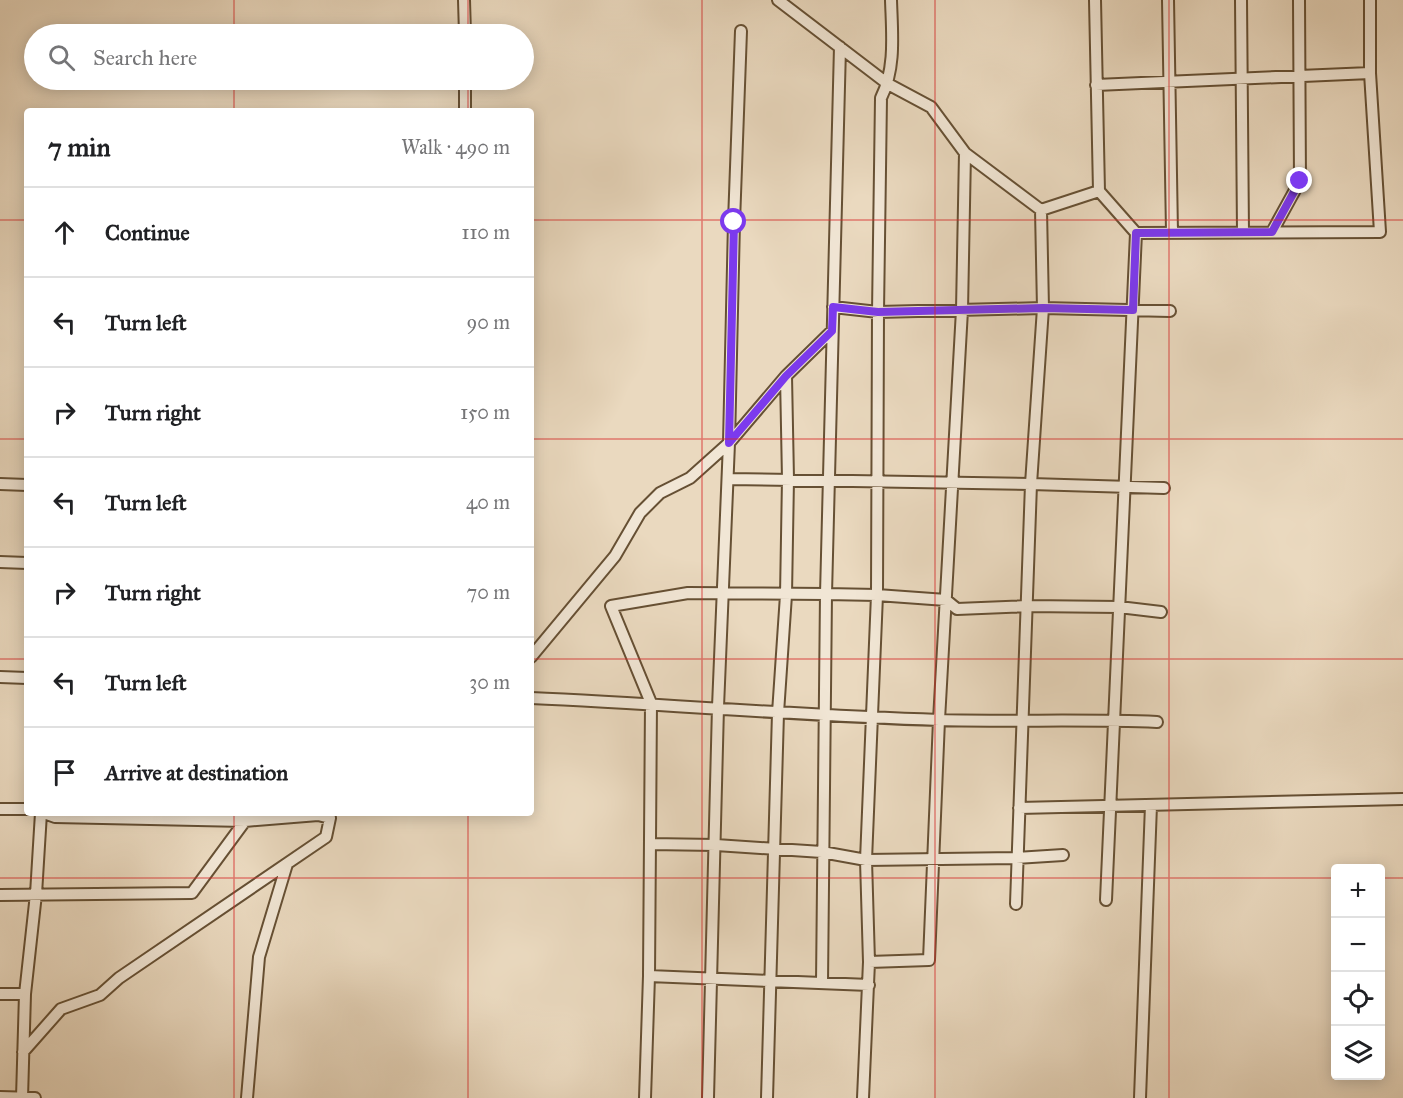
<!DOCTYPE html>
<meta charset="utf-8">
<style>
body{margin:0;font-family:"IM FELL Great Primer",serif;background:#f2f2f2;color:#202124}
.controls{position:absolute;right:18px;bottom:18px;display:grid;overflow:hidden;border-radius:6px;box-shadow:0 3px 15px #0003}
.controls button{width:54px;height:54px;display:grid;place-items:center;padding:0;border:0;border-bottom:2px solid #e0e0e0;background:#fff;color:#202124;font:30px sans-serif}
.stop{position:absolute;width:18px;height:18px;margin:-14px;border:4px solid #7c3aed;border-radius:50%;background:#fff}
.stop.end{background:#7c3aed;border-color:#fff;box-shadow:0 2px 6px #0008}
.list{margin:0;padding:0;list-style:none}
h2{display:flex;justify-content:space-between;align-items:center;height:78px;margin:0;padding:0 24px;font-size:26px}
h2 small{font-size:20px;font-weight:400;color:#757577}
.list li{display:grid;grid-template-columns:39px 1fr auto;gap:18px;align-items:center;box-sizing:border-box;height:90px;padding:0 24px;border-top:2px solid #e0e0e0}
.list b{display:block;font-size:22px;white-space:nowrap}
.list em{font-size:20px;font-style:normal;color:#757577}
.icon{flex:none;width:33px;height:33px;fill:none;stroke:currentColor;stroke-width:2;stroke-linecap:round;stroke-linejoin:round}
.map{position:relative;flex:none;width:1403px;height:1098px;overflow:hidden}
.search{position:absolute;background:#fff;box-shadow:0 3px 15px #0003;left:24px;top:24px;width:510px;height:66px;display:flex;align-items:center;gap:15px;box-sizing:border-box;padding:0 21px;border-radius:33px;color:#757577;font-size:22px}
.panel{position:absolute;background:#fff;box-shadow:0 3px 15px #0003;left:24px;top:108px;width:510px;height:708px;border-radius:6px}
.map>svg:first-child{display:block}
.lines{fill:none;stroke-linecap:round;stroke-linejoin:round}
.street-casing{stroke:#665034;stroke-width:14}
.street{stroke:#f1e6d5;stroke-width:10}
.route{stroke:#7c3aed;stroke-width:8}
.grid{fill:none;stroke:#d62828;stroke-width:1.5;stroke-opacity:0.55}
</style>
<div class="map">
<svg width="1403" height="1098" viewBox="0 0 1403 1098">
<rect width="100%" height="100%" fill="#ead9bf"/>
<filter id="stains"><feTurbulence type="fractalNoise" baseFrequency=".00333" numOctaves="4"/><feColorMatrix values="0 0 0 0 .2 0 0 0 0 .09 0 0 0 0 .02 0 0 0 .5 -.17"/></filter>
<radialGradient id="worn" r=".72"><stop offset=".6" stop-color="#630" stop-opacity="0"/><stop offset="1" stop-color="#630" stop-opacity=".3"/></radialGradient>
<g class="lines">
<g class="street-casing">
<path id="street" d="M464,0L465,34
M778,0L888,84L931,107L965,153L1041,210L1099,191
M1095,0L1099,191L1136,233L1106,900
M1168,0L1172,232
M1241,0L1243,232
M465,80V111
M1096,85L1370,73
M1272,232L1300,181L1299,0
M1136,233L1380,232L1370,73V0
M833,307L878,312L1043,308L1170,311
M728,479L1031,484L1164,488
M0,484L27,485
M0,562L27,563
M531,657L615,556L640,513L660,493L690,478L729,443L786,376L832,331
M0,677L27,678
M531,698C667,704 803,716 939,720C1012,722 1085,719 1157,722
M1019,808L1403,799
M0,809H27
M650,844L716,845L822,852L866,860L1016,858L1063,855
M0,895L192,893L245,821
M1016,904L1031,484L1043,308L1041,210
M869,962L929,960L939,720L962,310L965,153
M649,976L869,985
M822,983L826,594L840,47
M0,994H25
M23,1052L61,1009L100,995L119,978L326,837L330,818L318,815L245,821L55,817L44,813
M0,1097L35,1098
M22,1098L25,994L36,894L41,813
M247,1098L259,957L287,864
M645,1098L649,976L651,703L611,606L688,593L826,594L877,595L946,600L957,609L1027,606L1119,607L1161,612
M708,1098L718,707L729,443L734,222L741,31
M767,1098L778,713L786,595L788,479L786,376
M863,1098L869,962L866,860L877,595L878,312L881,98C896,68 892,33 891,0
M1140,1098L1151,805"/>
</g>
<use href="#street" class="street"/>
</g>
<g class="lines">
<path class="route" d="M734,222L729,443L786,376L832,331L833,307L878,312L1043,308L1133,310L1136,233L1272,232L1300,181"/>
</g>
<path class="grid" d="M234,0V34M468,0V34M702,0V1098M935,0V1098M1169,0V1098M234,80V111M468,80V111M0,220H27M531,220H1403M0,439H27M531,439H1403M0,659H27M531,659H1403M234,813V1098M468,813V1098M0,878H1336M1380,878H1403"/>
<rect width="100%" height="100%" filter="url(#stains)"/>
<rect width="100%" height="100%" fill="url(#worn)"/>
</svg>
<div class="controls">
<button>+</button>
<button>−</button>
<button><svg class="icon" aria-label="locate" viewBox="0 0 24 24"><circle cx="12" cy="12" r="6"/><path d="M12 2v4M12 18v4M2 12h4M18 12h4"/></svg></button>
<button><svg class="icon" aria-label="layers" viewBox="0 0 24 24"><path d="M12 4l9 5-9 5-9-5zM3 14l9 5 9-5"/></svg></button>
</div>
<div class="stop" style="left:734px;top:222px"></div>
<div class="stop end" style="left:1300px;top:181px"></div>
<div class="search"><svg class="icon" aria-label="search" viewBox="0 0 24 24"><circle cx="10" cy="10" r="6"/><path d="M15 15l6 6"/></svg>Search here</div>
<section class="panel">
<h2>7 min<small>Walk · 490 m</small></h2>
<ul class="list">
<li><svg class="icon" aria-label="ahead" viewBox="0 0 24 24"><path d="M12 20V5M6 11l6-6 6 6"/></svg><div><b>Continue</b></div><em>110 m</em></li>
<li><svg class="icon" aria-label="left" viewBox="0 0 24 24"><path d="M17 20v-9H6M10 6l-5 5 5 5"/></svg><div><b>Turn left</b></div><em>90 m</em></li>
<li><svg class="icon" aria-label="right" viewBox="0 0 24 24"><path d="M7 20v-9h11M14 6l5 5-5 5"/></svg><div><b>Turn right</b></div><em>150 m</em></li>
<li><svg class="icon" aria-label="left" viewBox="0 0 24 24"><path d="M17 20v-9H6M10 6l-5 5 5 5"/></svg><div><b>Turn left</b></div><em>40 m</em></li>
<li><svg class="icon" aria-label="right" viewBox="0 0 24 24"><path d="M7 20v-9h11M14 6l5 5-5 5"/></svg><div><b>Turn right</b></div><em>70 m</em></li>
<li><svg class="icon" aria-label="left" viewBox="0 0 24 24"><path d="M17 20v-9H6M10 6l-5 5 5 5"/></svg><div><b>Turn left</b></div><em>30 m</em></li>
<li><svg class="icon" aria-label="arrive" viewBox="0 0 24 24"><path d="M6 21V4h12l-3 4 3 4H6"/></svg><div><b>Arrive at destination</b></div></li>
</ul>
</section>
</div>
